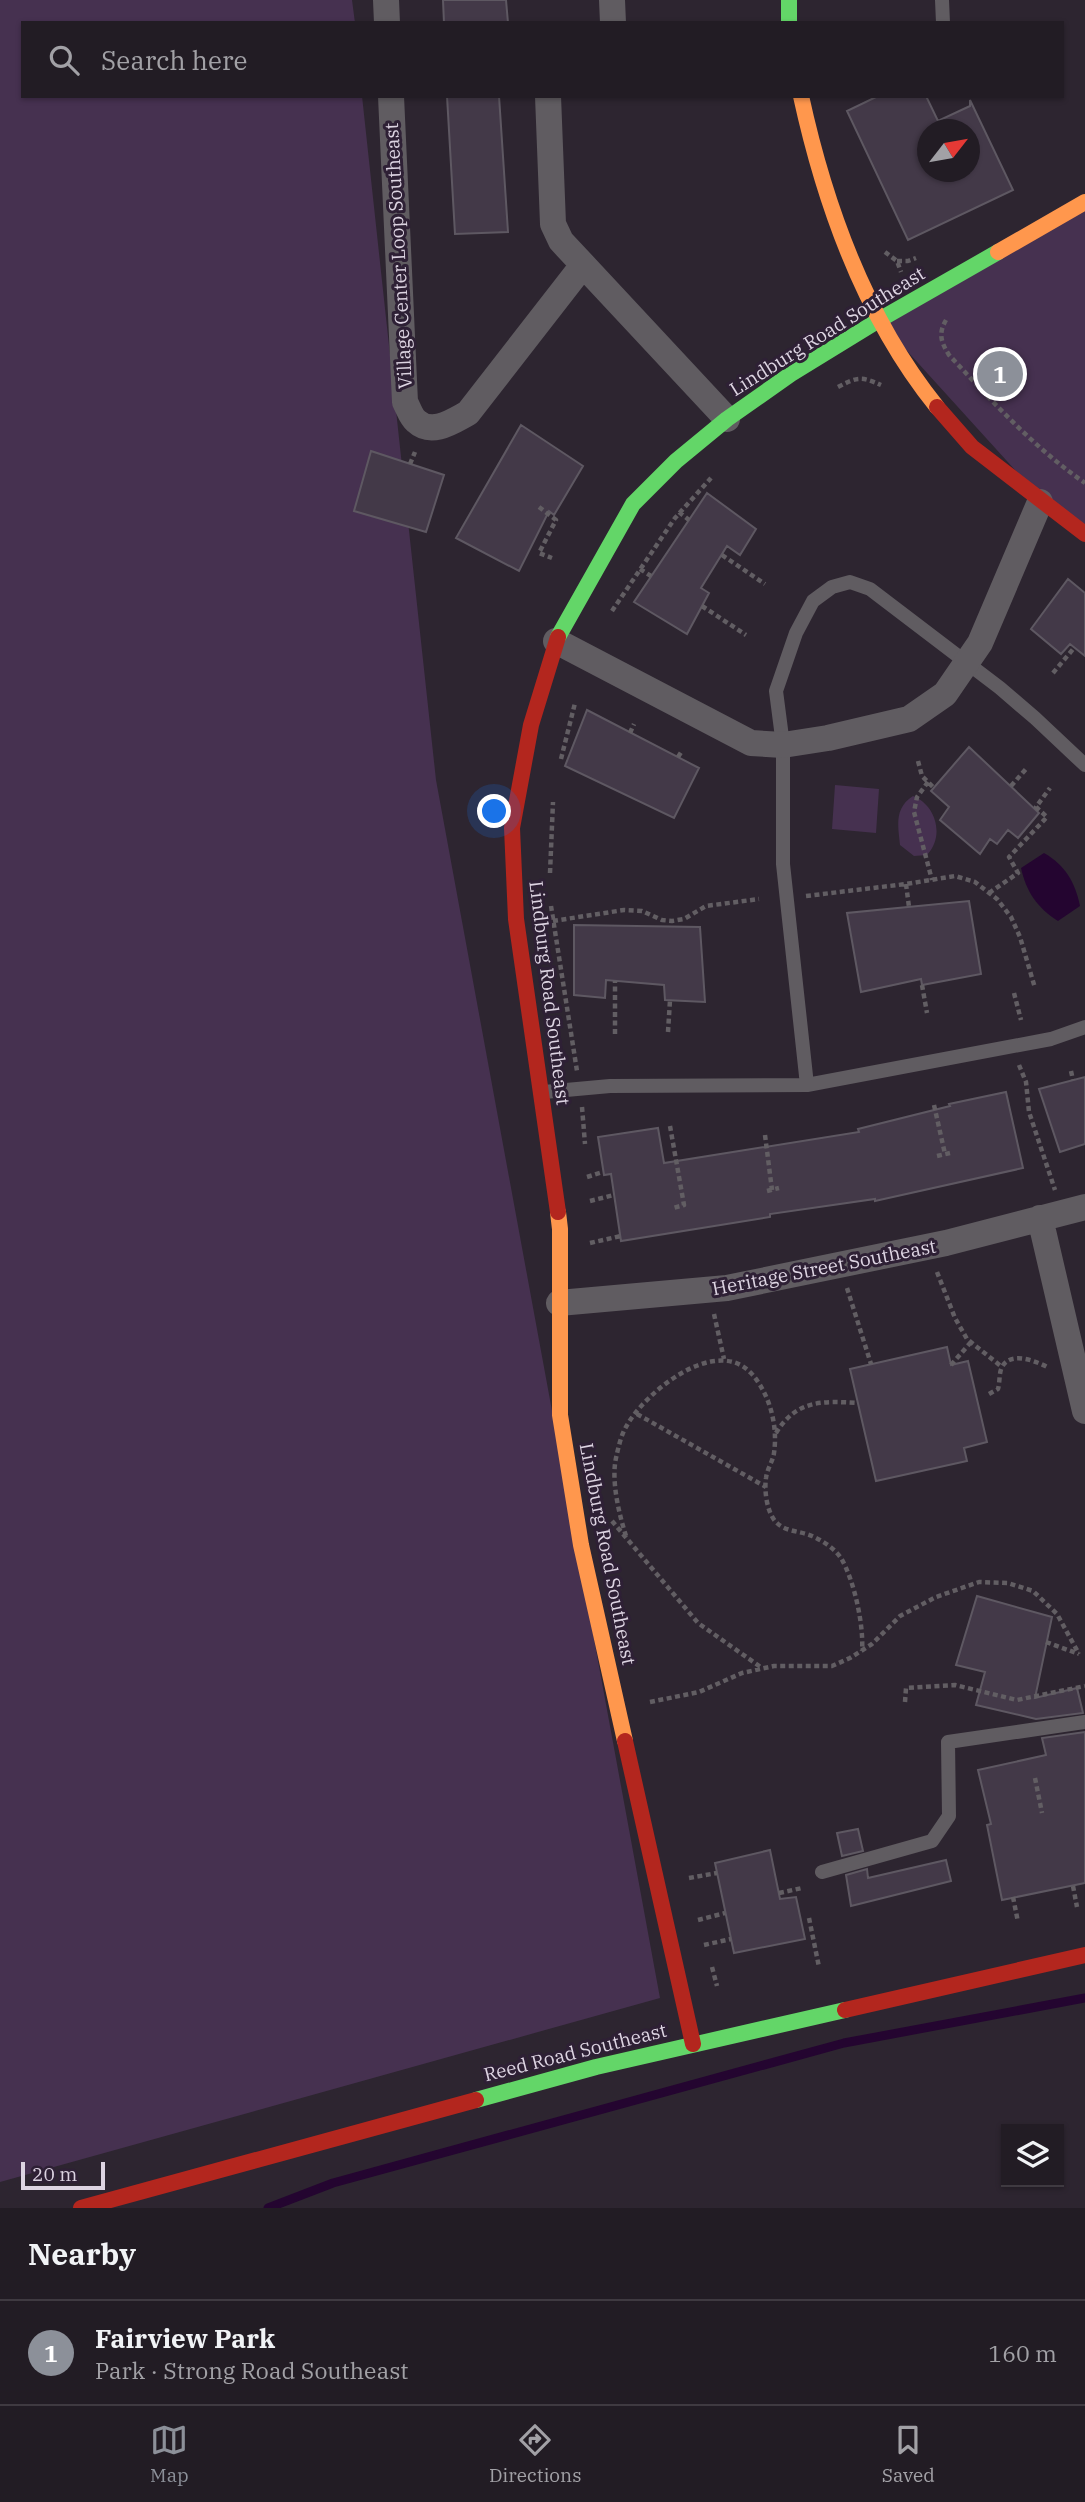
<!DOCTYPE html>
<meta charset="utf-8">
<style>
body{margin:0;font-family:"IBM Plex Serif",serif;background:#2e2931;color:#f1f3f6}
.controls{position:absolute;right:21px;bottom:21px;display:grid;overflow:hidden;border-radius:0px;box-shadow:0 2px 5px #0004}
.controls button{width:63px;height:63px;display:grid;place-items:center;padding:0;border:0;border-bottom:2px solid #3f3a41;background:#221c24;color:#f1f3f6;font:35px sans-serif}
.compass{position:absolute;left:917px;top:119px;width:63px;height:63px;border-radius:50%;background:#221c24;box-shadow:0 2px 5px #0004;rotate:59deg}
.scale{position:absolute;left:21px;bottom:18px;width:84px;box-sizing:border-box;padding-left:7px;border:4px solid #ddd4e2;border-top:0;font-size:19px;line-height:24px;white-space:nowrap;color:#ddd4e2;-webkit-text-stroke:5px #2e2035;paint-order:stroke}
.you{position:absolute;left:495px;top:812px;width:24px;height:24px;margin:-18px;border:5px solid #fff;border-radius:50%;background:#1a73e8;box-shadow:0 0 0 10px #1a73e833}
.badge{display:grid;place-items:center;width:46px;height:46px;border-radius:50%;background:#8c9099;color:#fff;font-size:23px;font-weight:700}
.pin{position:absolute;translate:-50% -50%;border:4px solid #fff;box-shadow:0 2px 7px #0006}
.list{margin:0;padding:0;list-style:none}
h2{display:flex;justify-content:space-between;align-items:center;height:91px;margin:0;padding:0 28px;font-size:30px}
h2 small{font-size:23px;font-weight:400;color:#a2a1a6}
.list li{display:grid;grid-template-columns:46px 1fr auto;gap:21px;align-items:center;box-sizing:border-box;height:105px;padding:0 28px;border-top:2px solid #3f3a41}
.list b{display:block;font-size:26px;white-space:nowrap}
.list p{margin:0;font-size:23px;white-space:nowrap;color:#a2a1a6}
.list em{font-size:23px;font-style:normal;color:#a2a1a6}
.icon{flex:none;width:38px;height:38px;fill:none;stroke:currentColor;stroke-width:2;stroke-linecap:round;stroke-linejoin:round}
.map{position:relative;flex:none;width:1085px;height:2208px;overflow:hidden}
.search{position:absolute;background:#221c24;box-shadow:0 2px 5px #0004;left:21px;right:21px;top:21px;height:77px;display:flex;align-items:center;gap:18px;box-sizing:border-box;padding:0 24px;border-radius:0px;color:#a2a1a6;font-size:26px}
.sheet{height:196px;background:#221c24}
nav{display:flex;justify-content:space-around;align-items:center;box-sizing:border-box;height:98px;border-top:2px solid #3f3a41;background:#221c24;font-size:19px;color:#a2a1a6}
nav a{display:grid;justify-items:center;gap:4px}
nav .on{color:#8c9099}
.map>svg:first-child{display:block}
.green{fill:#463150}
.water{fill:#240530}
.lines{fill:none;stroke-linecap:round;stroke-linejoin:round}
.stream{stroke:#240530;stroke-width:9}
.building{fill:#433948;stroke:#5e5862;stroke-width:2;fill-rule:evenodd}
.path{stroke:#625e63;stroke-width:4.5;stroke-dasharray:5 3.5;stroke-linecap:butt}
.lane{stroke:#605c61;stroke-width:14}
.street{stroke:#605c61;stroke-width:26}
.fast{stroke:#63d668;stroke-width:16}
.slow{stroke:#ff974d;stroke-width:16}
.jam{stroke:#b3261e;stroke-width:16}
.labels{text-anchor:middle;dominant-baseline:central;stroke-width:6;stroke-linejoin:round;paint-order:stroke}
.street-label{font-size:19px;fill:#ddd4e2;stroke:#2e2035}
</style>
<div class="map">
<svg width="1085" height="2208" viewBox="0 0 1085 2208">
<rect width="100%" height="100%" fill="#2d2530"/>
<path class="green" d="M0,0H352L355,23H23V96H362L436,780L660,1998L0,2182Z
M1085,202V534L1054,513L879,320Z
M835,785L879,789L876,833L832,829Z
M913,796C936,805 945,836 927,855L914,856L900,845C898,826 894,808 913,796Z"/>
<path class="water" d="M1044,853C1065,865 1075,882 1080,906L1058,921C1037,908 1026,891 1021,868Z"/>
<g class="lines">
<path class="stream" d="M268,2208L333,2183L844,2043L1085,1998"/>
</g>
<path class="building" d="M443,0H506L508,23H444Z
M447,96H499L508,232L455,234Z
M878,96H926L938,121L970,106V100L1013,190L908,240L847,111ZM928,130H970V172H928Z
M521,425L583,466L554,515L549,511L519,571L456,538Z
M371,451L444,475L426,532L354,511Z
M707,493L756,529L740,555L727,546L701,588L709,593L687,634L634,602Z
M1068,579L1085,593V656L1070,644L1061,654L1031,629Z
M587,710L699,768L674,818L565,766Z
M969,747L1039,813L1018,838L1008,830L997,844L990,839L980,854L940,820L949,807L931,791Z
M969,901L981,974L922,985L921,979L861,992L847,913Z
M574,925L700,927L705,1002L665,1000L664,985L606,980L605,998L574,995Z
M1085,1077V1144L1060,1152L1039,1089Z
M1006,1092L1023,1168L875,1201V1199L770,1214V1217L621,1241L611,1174L604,1175L598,1137L658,1128L664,1163L859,1132L858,1129L950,1106L949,1104Z
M947,1347L951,1365L968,1361L987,1442L964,1448L967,1461L876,1481L850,1369Z
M977,1596L1052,1617L1035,1698L1077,1688L1083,1713L1036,1719L976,1705L985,1672L956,1665Z
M1085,1732V1883L1002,1900L987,1825L991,1824L978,1770L1046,1755L1042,1738Z
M858,1829L863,1851L842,1856L837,1833Z
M770,1850L780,1899L796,1897L805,1939L734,1953L715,1863Z
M946,1860L951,1881L851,1906L846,1875L867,1869L868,1878Z"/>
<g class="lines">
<path class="path" d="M885,252L897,261L901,272
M897,261H908L916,258
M946,320C938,334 941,342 949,355C992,401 1033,447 1085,483
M838,387C857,377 861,376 881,385
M410,464L415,452
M539,507L556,520L539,553L552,558
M679,512L689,520
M722,555L765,584
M640,569L651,576
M702,606L746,635
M612,611L675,518L711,478
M1053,673L1074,648
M630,733L634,724
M678,757L682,751
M561,759L575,703
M918,761L922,776L934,788
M928,782L917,797L914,812L932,880
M1011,786L1026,769
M550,873L553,802
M906,884L909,907
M989,893L1018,873L1009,857L1047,817L1036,807L1050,788
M806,896L906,884L955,876L975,882L997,899L1011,917L1020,937L1035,988
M551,906L577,1071
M553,921L624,910L642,911L662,920L672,921L684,919L706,906L759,899
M922,985L927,1013
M1014,993L1021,1020
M668,1032L670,1000
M615,1034V981
M1019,1065L1026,1082L1029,1112L1055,1190
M1071,1071L1073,1080
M934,1105L945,1154
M582,1107L585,1144
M670,1126L684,1205L673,1208
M765,1135L772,1190
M937,1156L950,1153
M587,1177L603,1172
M767,1191L779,1188
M590,1201L614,1195
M590,1243L621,1236
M937,1272L955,1318L967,1339L1002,1367
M847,1288L871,1364
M714,1314L724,1359
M951,1365L971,1342
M989,1394L998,1389C1000,1382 999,1372 1002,1367C1011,1350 1038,1362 1049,1368
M637,1414L766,1487
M776,1433C797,1399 823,1401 858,1403
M612,1521L698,1623L762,1668
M626,1536C619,1514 611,1481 616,1458C618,1449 621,1435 626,1427C644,1393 715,1335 751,1373C770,1394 778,1426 774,1453C773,1461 767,1469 766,1478C764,1491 767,1514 777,1523C786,1532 801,1531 812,1536C823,1541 834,1548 841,1558C854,1580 864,1625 862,1651
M1046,1642L1079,1654
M650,1702L699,1692L742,1673L774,1666H832L850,1658L872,1644L900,1616L936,1597L979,1582L1008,1583L1033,1591L1057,1614L1079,1654
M905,1702L906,1688L955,1685L1017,1700L1085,1686
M1035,1778L1042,1813
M689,1878L717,1873
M1073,1886L1077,1907
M779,1893L802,1888
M1013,1897L1018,1922
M809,1918L819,1967
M698,1920L725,1913
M704,1945L731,1939
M712,1967L717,1986"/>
<path class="lane" d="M942,0L943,23
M807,1085L783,864V745L776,691L796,633L813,601L832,587L850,582L870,589L1000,688L1035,718L1085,765
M544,1092L610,1086L807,1085L1051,1039L1085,1027
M822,1872L932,1841L949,1816L948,1742L1085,1722"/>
<path class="street" d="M386,0L387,23
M612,0L613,23
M391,96L405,402C408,407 411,417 416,421C432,436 453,421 468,413L583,265
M548,96L553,224L561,241L727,419
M556,641L751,743L783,745L828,738L909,719L945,694L980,643L1040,502
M1040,1218L1085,1411
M559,1303L727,1288L946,1243L1085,1207"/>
<path class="fast" d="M789,0V23
M558,637L633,504L676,461L727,419L791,374L879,320L998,252
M476,2100L596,2067L845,2010"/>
<path class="slow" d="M801,96C825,206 865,318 937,407
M998,252L1085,202
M558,1212L560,1229V1415L581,1545L625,1741"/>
<path class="jam" d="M937,407L972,447L1085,534
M558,1212L516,919L512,828L531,725L558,637
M625,1741L693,2044
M845,2010L1085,1955
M81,2208L476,2100"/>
</g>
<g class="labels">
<g class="street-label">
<text transform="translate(398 256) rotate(-93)">Village Center Loop Southeast</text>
<text transform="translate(827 331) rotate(-32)">Lindburg Road Southeast</text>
<text transform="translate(550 993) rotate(83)">Lindburg Road Southeast</text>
<text transform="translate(824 1267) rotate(-11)">Heritage Street Southeast</text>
<text transform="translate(608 1554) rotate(79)">Lindburg Road Southeast</text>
<text transform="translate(575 2052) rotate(-14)">Reed Road Southeast</text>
</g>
</g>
</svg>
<div class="controls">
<button><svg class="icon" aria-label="layers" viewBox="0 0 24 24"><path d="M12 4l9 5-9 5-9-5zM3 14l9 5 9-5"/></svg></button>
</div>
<svg class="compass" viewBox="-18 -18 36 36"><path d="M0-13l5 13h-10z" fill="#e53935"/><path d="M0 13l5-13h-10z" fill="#a2a1a6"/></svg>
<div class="scale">20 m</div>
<div class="you"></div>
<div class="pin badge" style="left:1000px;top:374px">1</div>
<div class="search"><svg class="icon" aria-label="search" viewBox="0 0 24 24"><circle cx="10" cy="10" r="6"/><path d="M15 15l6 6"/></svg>Search here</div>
</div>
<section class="sheet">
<h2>Nearby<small></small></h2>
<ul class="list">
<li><span class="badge">1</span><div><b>Fairview Park</b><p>Park · Strong Road Southeast</p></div><em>160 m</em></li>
</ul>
</section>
<nav>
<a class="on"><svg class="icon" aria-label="map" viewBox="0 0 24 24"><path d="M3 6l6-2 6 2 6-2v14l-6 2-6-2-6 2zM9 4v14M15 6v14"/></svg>Map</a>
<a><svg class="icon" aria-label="directions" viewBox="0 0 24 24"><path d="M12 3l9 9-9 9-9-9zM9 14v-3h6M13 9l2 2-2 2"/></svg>Directions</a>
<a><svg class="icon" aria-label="saved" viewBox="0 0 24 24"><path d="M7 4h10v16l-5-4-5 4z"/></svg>Saved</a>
</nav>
